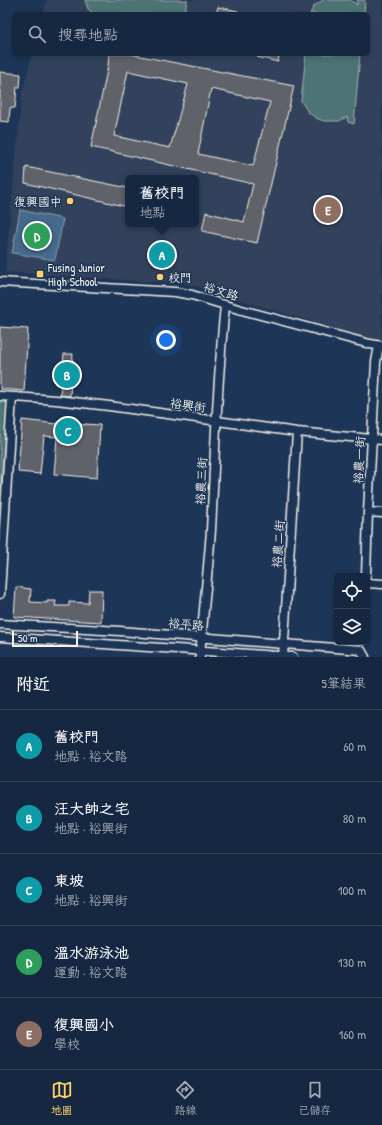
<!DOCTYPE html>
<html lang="zh-TW">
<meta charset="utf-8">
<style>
body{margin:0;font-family:"Patrick Hand","LXGW WenKai TC",sans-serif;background:#23344c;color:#f1f3f6}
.controls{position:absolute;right:12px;bottom:12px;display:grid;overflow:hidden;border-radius:6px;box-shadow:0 2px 6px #0003}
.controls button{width:36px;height:36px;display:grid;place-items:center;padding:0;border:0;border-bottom:1px solid #35445a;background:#162841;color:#f1f3f6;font:20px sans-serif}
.scale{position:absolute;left:12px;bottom:10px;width:66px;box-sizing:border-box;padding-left:4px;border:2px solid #f4f1e8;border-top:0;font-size:11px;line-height:14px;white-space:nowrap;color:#f4f1e8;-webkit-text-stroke:3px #1d3557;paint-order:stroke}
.you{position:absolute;left:166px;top:340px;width:14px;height:14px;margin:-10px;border:3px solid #fff;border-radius:50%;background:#1a73e8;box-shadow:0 0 0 6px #1a73e833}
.badge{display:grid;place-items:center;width:26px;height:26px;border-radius:50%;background:#ffd166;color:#fff;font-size:13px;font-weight:700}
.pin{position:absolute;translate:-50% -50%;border:2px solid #fff;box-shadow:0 1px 4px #0006}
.popup{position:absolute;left:125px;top:175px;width:74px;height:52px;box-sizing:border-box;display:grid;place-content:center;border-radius:6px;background:#162841;filter:drop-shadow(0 1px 3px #0005);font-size:13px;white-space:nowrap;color:#9ea6b1}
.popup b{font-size:15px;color:#f1f3f6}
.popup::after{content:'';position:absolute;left:50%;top:100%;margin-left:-8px;border:8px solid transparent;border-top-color:#162841}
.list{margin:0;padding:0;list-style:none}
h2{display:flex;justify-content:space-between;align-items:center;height:52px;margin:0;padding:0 16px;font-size:17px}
h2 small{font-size:13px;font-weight:400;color:#9ea6b1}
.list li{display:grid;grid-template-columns:26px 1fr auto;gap:12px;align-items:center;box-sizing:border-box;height:72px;padding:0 16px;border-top:1px solid #35445a}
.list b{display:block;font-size:15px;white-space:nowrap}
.list p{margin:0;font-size:13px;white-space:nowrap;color:#9ea6b1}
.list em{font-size:13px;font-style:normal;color:#9ea6b1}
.icon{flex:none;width:22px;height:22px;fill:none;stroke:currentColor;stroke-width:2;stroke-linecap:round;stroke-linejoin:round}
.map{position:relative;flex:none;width:382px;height:657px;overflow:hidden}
.search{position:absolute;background:#162841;box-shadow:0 2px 6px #0003;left:12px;right:12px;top:12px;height:44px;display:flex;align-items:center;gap:10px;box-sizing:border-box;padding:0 14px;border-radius:6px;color:#9ea6b1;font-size:15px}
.sheet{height:412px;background:#162841}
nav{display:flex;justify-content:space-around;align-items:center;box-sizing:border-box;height:56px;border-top:1px solid #35445a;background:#162841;font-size:11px;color:#9ea6b1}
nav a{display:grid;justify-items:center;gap:2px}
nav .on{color:#ffd166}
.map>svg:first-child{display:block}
.built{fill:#31425d;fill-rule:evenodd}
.green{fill:#4e7374;stroke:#a1b2ae}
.water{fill:#446a8c;stroke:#8aa0b1}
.building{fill:#60626a;stroke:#f4f1e8;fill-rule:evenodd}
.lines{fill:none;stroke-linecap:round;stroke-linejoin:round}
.minor-casing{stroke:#f4f1e8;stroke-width:11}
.minor{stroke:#1d3557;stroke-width:8}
.poi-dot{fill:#ffd166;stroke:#1d3557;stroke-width:1.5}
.labels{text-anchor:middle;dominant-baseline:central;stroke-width:3;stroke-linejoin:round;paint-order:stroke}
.poi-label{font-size:12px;fill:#f4f1e8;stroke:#1d3557;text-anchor:start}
.street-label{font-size:12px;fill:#f4f1e8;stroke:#1d3557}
</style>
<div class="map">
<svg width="382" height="657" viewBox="0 0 382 657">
<rect width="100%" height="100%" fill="#1d3557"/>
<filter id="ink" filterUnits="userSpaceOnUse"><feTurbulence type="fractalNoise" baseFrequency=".025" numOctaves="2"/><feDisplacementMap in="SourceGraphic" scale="8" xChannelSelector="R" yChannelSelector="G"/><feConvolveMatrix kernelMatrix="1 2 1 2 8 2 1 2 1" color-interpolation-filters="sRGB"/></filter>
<g filter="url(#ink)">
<path class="built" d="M47,0H382V342L253,304L182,282L138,281L5,272L22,93L32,54H368V14H43ZM128,178H196V224H128Z"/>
<path class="green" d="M85,0H187L185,12L183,14H94L88,9Z
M323,0H350L357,5V0H365L364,14H310L314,6Z
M306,54H360L354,124L348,122L347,117L339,121H324L316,118L308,112L301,101Z
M0,402L8,403L1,487H0Z"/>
<path class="water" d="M20,210L63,219L55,260L12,253Z"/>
<path class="building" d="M218,7L238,11V14H216Z
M109,54H130L294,86L257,243L202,231L206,212L244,222L253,184L91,147L108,66ZM128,71L188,84L170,148L114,136ZM211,89L270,102L253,166L198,154Z
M258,54H279L278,62L257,57Z
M0,72L21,74L20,87H17L15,108H10L9,122L0,121Z
M26,167L128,188V207L25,183Z
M0,327L28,329L24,391L0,389Z
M64,354H73L70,396L60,395Z
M22,420L57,424V422L85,425V424L100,425L97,478L54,474L57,437L44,436L40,474L18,472Z
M16,587L31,589L30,602L47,603V601H56L55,606H69V602L88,603L89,590H102L101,622L14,617Z"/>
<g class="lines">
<g class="minor-casing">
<path id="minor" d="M0,282L175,292L192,295L238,309L370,344L382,346
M0,396L56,400L109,406L297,432L382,440
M368,512L382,513
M366,576L368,512L376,362L379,346
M367,583L382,584
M0,594L12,397
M0,624L120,631L361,650L365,657
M0,637L293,657
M200,657C203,615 208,572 211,530C215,455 217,380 225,306
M283,657L297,432"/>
</g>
<use href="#minor" class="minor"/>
</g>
</g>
<g class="poi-dot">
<circle cx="70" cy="201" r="4"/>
<rect x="36" y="270" width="8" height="8" rx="2"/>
<circle cx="160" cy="277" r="4"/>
</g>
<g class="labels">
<g class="poi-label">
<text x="62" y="201" text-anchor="end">復興國中</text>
<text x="48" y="267">Fusing Junior<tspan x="48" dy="14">High School</tspan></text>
<text x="168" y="277">校門</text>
</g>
<g class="street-label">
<text transform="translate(221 291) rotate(17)">裕文路</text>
<text transform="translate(188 405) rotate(8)">裕興街</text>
<text transform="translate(359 460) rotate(-87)">裕農一街</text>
<text transform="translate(201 481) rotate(-87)">裕農三街</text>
<text transform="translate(278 544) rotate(-86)">裕農二街</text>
<text transform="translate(186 624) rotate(5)">裕平路</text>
</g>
</g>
</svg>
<div class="controls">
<button><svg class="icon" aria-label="locate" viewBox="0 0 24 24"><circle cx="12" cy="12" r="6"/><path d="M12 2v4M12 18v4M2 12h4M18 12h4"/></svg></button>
<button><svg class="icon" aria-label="layers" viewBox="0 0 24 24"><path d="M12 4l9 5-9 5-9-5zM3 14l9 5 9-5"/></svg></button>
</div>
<div class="scale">50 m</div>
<div class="you"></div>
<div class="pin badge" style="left:162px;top:255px;background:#0f9aa8">A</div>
<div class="popup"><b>舊校門</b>地點</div>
<div class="pin badge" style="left:67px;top:375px;background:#0f9aa8">B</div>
<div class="pin badge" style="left:68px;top:431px;background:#0f9aa8">C</div>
<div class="pin badge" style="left:37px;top:236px;background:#2e9e5b">D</div>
<div class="pin badge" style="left:328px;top:210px;background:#8d6e63">E</div>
<div class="search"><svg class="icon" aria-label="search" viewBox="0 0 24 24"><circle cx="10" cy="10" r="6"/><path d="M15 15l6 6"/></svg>搜尋地點</div>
</div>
<section class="sheet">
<h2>附近<small>5筆結果</small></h2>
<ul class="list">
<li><span class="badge" style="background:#0f9aa8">A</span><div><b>舊校門</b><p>地點 · 裕文路</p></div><em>60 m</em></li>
<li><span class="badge" style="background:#0f9aa8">B</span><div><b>汪大帥之宅</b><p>地點 · 裕興街</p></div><em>80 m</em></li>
<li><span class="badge" style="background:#0f9aa8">C</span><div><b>東坡</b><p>地點 · 裕興街</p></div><em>100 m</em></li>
<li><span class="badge" style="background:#2e9e5b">D</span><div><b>溫水游泳池</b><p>運動 · 裕文路</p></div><em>130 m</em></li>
<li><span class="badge" style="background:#8d6e63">E</span><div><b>復興國小</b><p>學校</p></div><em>160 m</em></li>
</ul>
</section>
<nav>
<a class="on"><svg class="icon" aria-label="map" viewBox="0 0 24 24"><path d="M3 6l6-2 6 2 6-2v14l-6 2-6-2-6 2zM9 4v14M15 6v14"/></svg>地圖</a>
<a><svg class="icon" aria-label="directions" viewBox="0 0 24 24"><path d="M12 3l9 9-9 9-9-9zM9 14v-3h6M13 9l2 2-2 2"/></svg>路線</a>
<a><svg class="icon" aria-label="saved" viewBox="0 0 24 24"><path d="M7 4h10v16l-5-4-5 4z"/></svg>已儲存</a>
</nav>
